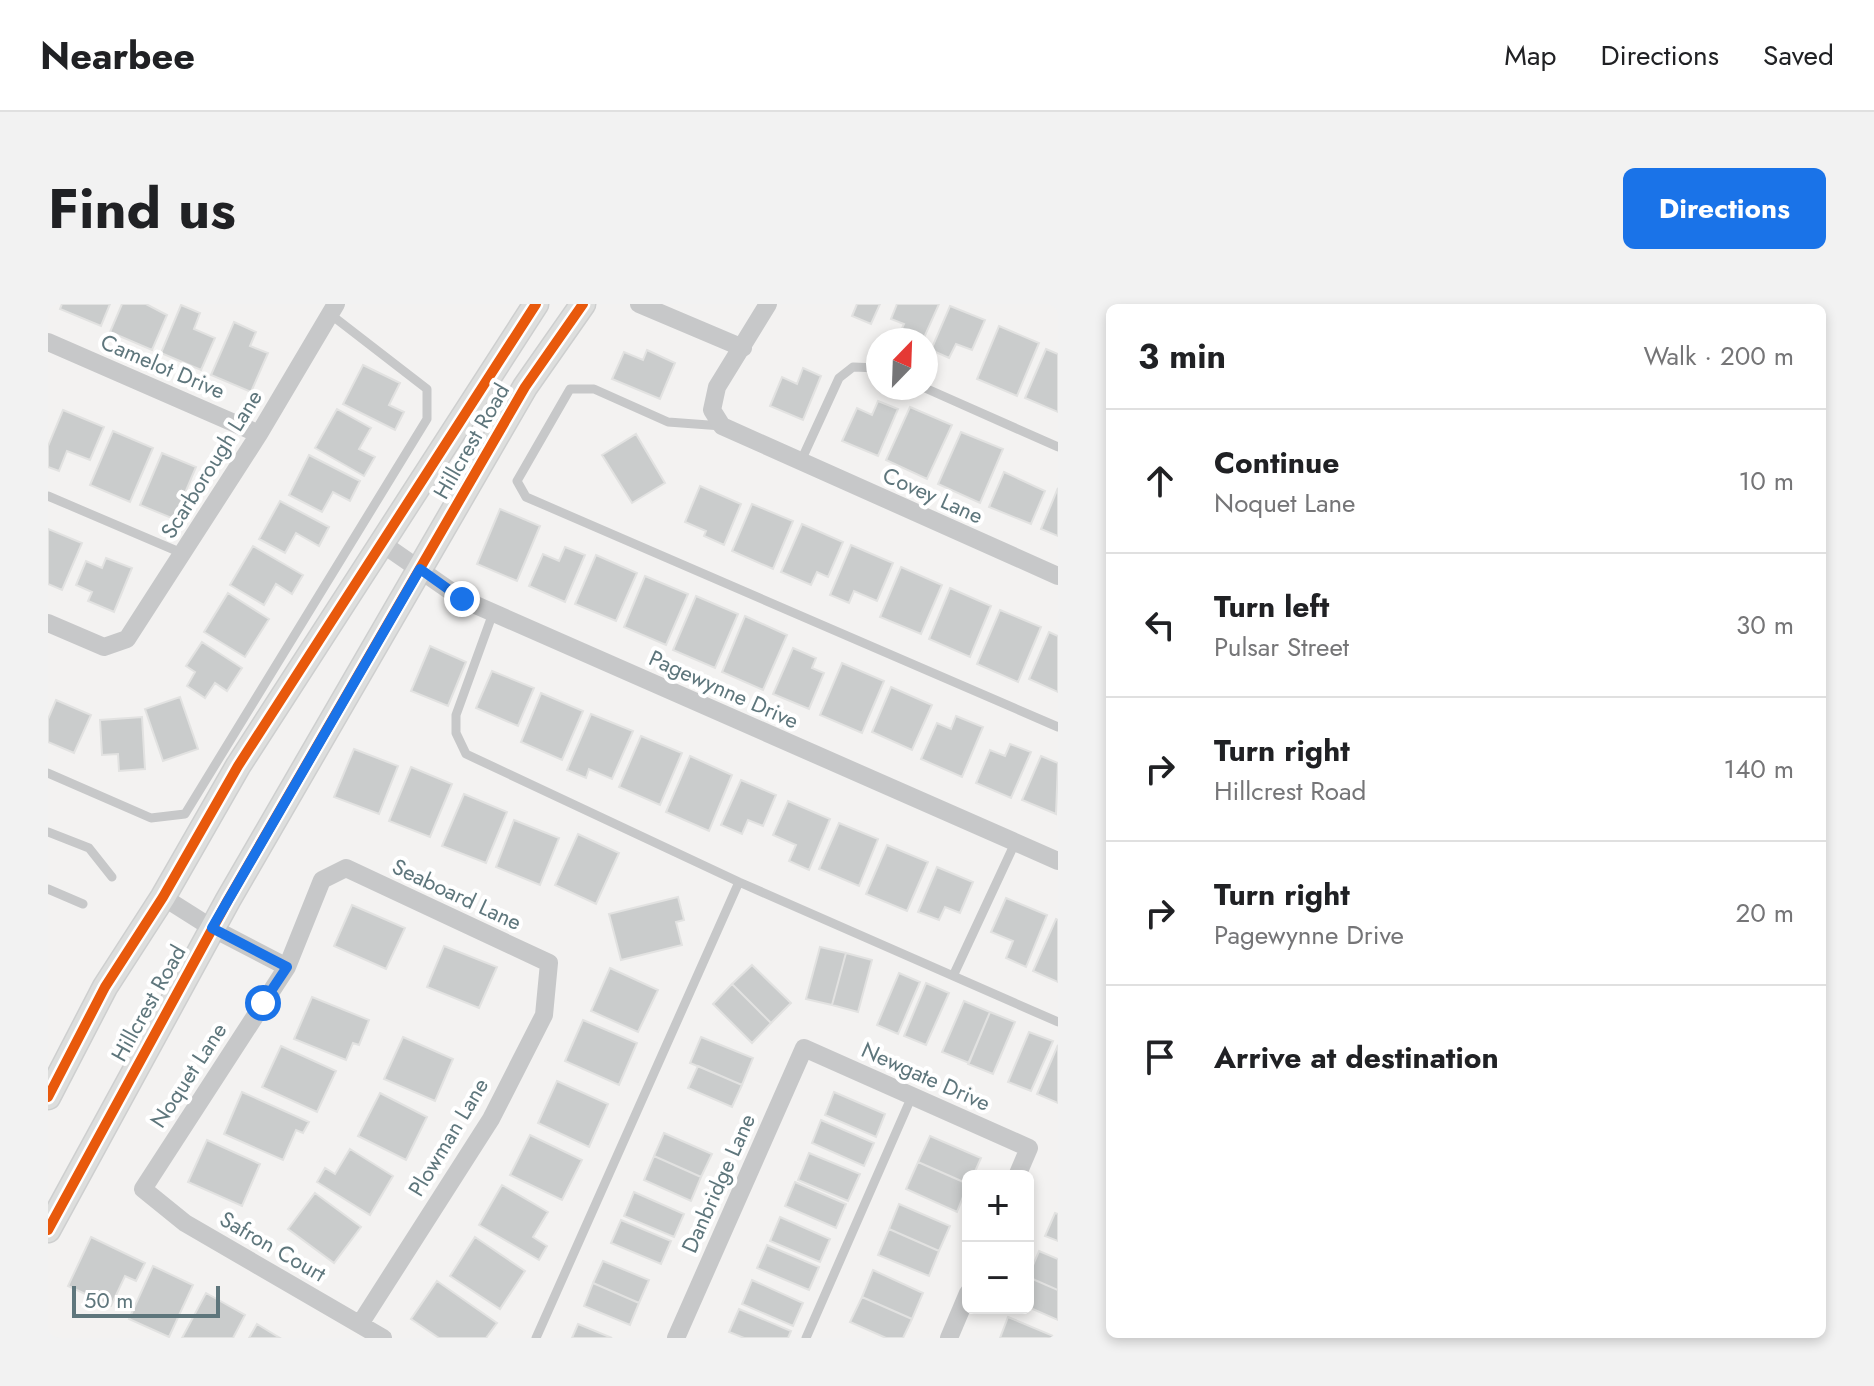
<!DOCTYPE html>
<meta charset="utf-8">
<style>
body{margin:0;font-family:Jost,sans-serif;background:#f2f2f2;color:#202124}
.controls{position:absolute;right:24px;bottom:24px;display:grid;overflow:hidden;border-radius:12px;box-shadow:0 4px 12px #0003}
.controls button{width:72px;height:72px;display:grid;place-items:center;padding:0;border:0;border-bottom:2px solid #e0e0e0;background:#fff;color:#202124;font:40px sans-serif}
.compass{position:absolute;left:818px;top:24px;width:72px;height:72px;border-radius:50%;background:#fff;box-shadow:0 4px 12px #0003;rotate:23deg}
.scale{position:absolute;left:24px;bottom:20px;width:148px;box-sizing:border-box;padding-left:8px;border:4px solid #5e767c;border-top:0;font-size:22px;line-height:28px;white-space:nowrap;color:#5e767c;-webkit-text-stroke:6px #fff;paint-order:stroke}
.stop{position:absolute;width:24px;height:24px;margin:-18px;border:6px solid #1a73e8;border-radius:50%;background:#fff}
.stop.end{background:#1a73e8;border-color:#fff;box-shadow:0 2px 8px #0008}
.list{margin:0;padding:0;list-style:none}
h2{display:flex;justify-content:space-between;align-items:center;height:104px;margin:0;padding:0 32px;font-size:34px}
h2 small{font-size:26px;font-weight:400;color:#757577}
.list li{display:grid;grid-template-columns:52px 1fr auto;gap:24px;align-items:center;box-sizing:border-box;height:144px;padding:0 32px;border-top:2px solid #e0e0e0}
.list b{display:block;font-size:30px;white-space:nowrap}
.list p{margin:0;font-size:26px;white-space:nowrap;color:#757577}
.list em{font-size:26px;font-style:normal;color:#757577}
.icon{flex:none;width:44px;height:44px;fill:none;stroke:currentColor;stroke-width:2;stroke-linecap:round;stroke-linejoin:round}
.map{position:relative;flex:none;width:1010px;height:1034px;overflow:hidden;border-radius:12px}
header{display:flex;align-items:center;gap:48px;box-sizing:border-box;height:112px;padding:0 40px;background:#fff;border-bottom:2px solid #e0e0e0}
header strong{font-size:38px}
nav{display:flex;gap:44px;margin-inline-start:auto;font-size:28px}
.intro{display:flex;align-items:center;justify-content:space-between;box-sizing:border-box;height:192px;padding:0 48px}
h1{margin:0;font-size:56px}
.button{padding:20px 36px;border-radius:12px;background:#1a73e8;color:#fff;font-size:28px;font-weight:700}
main{display:flex;gap:48px;padding:0 48px}
aside{flex:1;background:#fff;border-radius:12px;box-shadow:0 4px 12px #0003}
.map>svg:first-child{display:block}
.building{fill:#cacccc;stroke:#e2e2e1;stroke-width:2}
.lines{fill:none;stroke-linecap:round;stroke-linejoin:round}
.secondary-casing{stroke:#cecfcf;stroke-width:27}
.lane{stroke:#c7c8c9;stroke-width:9}
.street{stroke:#c7c8c9;stroke-width:18}
.secondary{stroke:#dddedd;stroke-width:24}
.cycleway-casing{stroke:#fff;stroke-width:15}
.cycleway{stroke:#e8590c;stroke-width:10}
.route{stroke:#1a73e8;stroke-width:10}
.labels{text-anchor:middle;dominant-baseline:central;stroke-width:8;stroke-linejoin:round;paint-order:stroke}
.street-label{font-size:22px;fill:#5e767c;stroke:#fff}
</style>
<header>
<strong>Nearbee</strong>
<nav><a>Map</a><a>Directions</a><a>Saved</a></nav>
</header>
<div class="intro"><h1>Find us</h1><a class="button">Directions</a></div>
<main>
<div class="map">
<svg width="1010" height="1034" viewBox="0 0 1010 1034">
<rect width="100%" height="100%" fill="#f3f2f1"/>
<path class="building" d="M14,0H62L53,22L12,5Z
M74,0H98L119,11L104,46L62,28Z
M809,0H832L823,20L804,12Z
M849,0H891L875,36L849,35L856,20L843,15Z
M133,1L152,9L146,25L167,34L153,66L113,49Z
M902,2L937,16L924,46L908,40L901,54L883,46Z
M186,18L208,28L202,42L220,49L203,88L163,71Z
M951,22L991,39L969,92L929,75Z
M998,45L1010,50V108L977,94Z
M599,46L627,59L612,95L564,75L576,48L595,56Z
M315,61L352,79L341,101L356,108L347,126L295,100Z
M755,64L773,72L755,116L722,102L734,73L749,80Z
M830,97L850,105L830,152L794,137L809,104L824,111Z
M862,103L904,121L879,175L838,156Z
M289,105L323,124L311,145L327,153L316,172L267,144Z
M15,106L56,123L42,156L19,147L11,167L0,163V142Z
M65,127L105,144L82,198L42,181Z
M913,128L955,145L932,199L890,180Z
M588,130L617,179L584,199L554,151Z
M114,149L148,163L126,215L92,201Z
M261,151L312,177L302,197L285,188L274,208L241,191Z
M956,168L997,187L983,220L941,203Z
M652,182L693,200L676,241L656,232L658,227L637,218Z
M1010,184V232L993,225Z
M232,197L281,223L271,242L248,229L237,249L211,235Z
M704,200L745,217L725,265L684,247Z
M452,205L492,222L469,277L429,260Z
M754,220L795,238L780,273L769,268L763,281L733,268Z
M0,225L34,239L14,286L0,280Z
M803,241L845,259L829,297L806,287L801,299L782,291Z
M205,242L255,271L244,290L228,280L216,301L182,281Z
M517,243L537,251L517,298L481,282L495,250L511,257Z
M548,251L589,269L568,317L527,300Z
M58,254L84,264L66,308L40,297L44,288L28,281L38,257L54,264Z
M853,263L894,281L873,330L832,313Z
M597,272L640,290L618,341L576,323Z
M902,284L943,302L922,353L881,335Z
M180,289L221,315L197,353L156,328Z
M648,292L690,310L667,364L625,346Z
M952,306L993,323L970,378L929,360Z
M697,312L739,331L715,386L674,368Z
M1001,328L1010,332V388L981,375Z
M154,338L194,364L179,387L167,379L157,394L139,382L147,368L138,362Z
M382,342L418,358L400,402L363,387Z
M745,344L768,354L764,364L776,369L761,405L725,390Z
M794,359L836,377L814,429L772,411Z
M444,367L486,384L470,422L428,404Z
M843,383L884,401L864,446L824,428Z
M493,389L535,407L514,456L473,438Z
M132,393L150,445L115,457L97,405Z
M8,396L43,411L26,449L0,438V415Z
M543,410L585,427L564,475L541,465L538,474L519,466Z
M908,412L935,423L914,473L873,455L889,419L903,425Z
M94,413L97,465L71,467L70,450L54,451L52,416Z
M593,432L634,449L612,501L571,483Z
M962,440L983,448L963,494L928,479L942,446L957,452Z
M306,445L350,462L331,510L286,493Z
M642,452L684,471L661,527L618,508Z
M993,452L1010,459L1008,510L974,496Z
M363,463L404,480L382,533L341,517Z
M693,476L728,491L715,522L700,516L694,530L673,521Z
M416,490L459,508L438,559L394,542Z
M740,497L782,515L761,566L741,557L748,541L725,531Z
M466,516L511,534L492,581L448,563Z
M791,519L830,535L811,582L771,565Z
M530,530L571,549L548,600L507,581Z
M839,541L880,558L859,607L818,590Z
M889,563L925,578L912,609L897,603L891,616L870,608Z
M630,593L636,616L628,618L634,641L573,656L561,610Z
M958,594L999,611L978,663L958,654L965,637L943,628Z
M304,601L357,624L338,665L286,642Z
M1008,615L1010,616V678L985,667Z
M396,642L449,663L431,704L379,683Z
M772,643L798,649L784,701L758,695Z
M798,649L824,656L810,708L784,701Z
M704,661L743,699L723,719L684,680Z
M562,664L610,686L590,728L543,707Z
M851,669L872,678L850,730L829,721Z
M878,679L901,689L878,741L856,732Z
M684,680L723,719L704,739L665,700Z
M264,693L321,716L311,741L305,739L298,756L246,735Z
M916,697L942,708L921,759L894,748Z
M942,708L967,718L945,770L920,760Z
M535,716L589,739L571,781L517,757Z
M981,728L1005,737L983,787L960,778Z
M355,733L405,755L387,797L336,775Z
M653,733L705,754L694,781L642,759Z
M1010,741V799L989,790Z
M233,742L288,767L269,808L214,783Z
M650,762L694,781L684,803L640,784Z
M509,777L560,800L541,843L490,819Z
M194,788L261,818L255,829L248,826L235,856L176,830Z
M786,788L837,810L828,833L777,811Z
M332,789L379,813L358,856L310,832Z
M773,816L826,839L816,862L764,839Z
M616,829L664,850L653,873L606,852Z
M482,831L534,856L514,896L462,871Z
M882,832L933,854L925,872H920V880L870,858Z
M159,836L212,860L194,902L140,878Z
M302,845L345,872L322,911L269,878L277,864L287,870Z
M761,849L812,870L800,897L750,876Z
M606,852L653,873L643,897L596,876Z
M870,858L920,880L909,908L858,885Z
M747,878L798,900L788,924L737,902Z
M454,881L500,908L485,933L499,942L491,956L431,921Z
M586,888L636,910L626,933L576,912Z
M267,889L313,923L286,959L240,925Z
M851,900L902,922L891,947L841,925Z
M1007,909L1010,910V937L997,932Z
M732,913L782,935L772,958L722,937Z
M573,916L623,937L613,960L563,939Z
M841,925L891,947L881,972L830,951Z
M43,933L97,959L88,977L77,972L63,1002L20,982Z
M427,933L477,967L452,1005L402,972Z
M719,941L771,963L761,986L709,964Z
M991,947L1010,955V986L980,973Z
M555,957L601,976L591,999L545,979Z
M105,962L145,981L121,1033L81,1015Z
M825,966L875,989L864,1015L814,993Z
M980,973L1010,986V1016L980,1003Z
M704,976L755,999L745,1022L694,1000Z
M389,977L449,1019L438,1034H391L363,1015Z
M545,979L591,999L582,1021L536,1002Z
M158,989L197,1011L185,1034H134Z
M814,993L864,1015L855,1034H838L802,1018Z
M691,1005L743,1027L740,1034H696L681,1028Z
M960,1013L1010,1034H952Z
M209,1020L232,1034H201Z
M530,1020L564,1034H524Z"/>
<g class="lines">
<g class="secondary-casing">
<path id="secondary" d="M0,793L57,683L115,593L190,462L488,0
M0,926L180,596L477,83L535,0"/>
</g>
<path class="lane" d="M877,84L1010,143
M674,122L620,118L546,85H522L469,177L478,193L1010,423
M752,159L791,74L805,63L830,64
M0,192L136,250
M445,309L408,411V429L418,450L691,578L1010,718
M0,469L103,514L137,510L379,115V85L282,10
M0,528L41,544L64,573
M0,585L35,600
M906,670L967,539
M488,1034L691,578
M758,1034L864,792"/>
<path class="street" d="M591,0L695,44
M720,0L669,83L664,106L674,122L1010,272
M0,38L211,130
M332,238L414,295L1010,557
M0,319L56,343L79,335L211,130L288,0
M115,593L164,624L239,663
M312,1020L443,815L496,711L501,659L298,564L274,576L239,663L95,885L137,919L335,1034
M628,1034L756,744L981,844L969,872
M901,1034L920,989"/>
<use href="#secondary" class="secondary"/>
<g class="cycleway-casing">
<path id="cycleway" d="M0,793L57,683L115,593L190,462L488,0
M0,926L180,596L477,83L535,0"/>
</g>
<use href="#cycleway" class="cycleway"/>
</g>
<g class="lines">
<path class="route" d="M215,699L239,663L164,624L372,265L414,295"/>
</g>
<g class="labels">
<g class="street-label">
<text transform="translate(115 62) rotate(23)">Camelot Drive</text>
<text transform="translate(423 137) rotate(-60)">Hillcrest Road</text>
<text transform="translate(163 160) rotate(-58)">Scarborough Lane</text>
<text transform="translate(885 191) rotate(24)">Covey Lane</text>
<text transform="translate(676 385) rotate(24)">Pagewynne Drive</text>
<text transform="translate(409 590) rotate(25)">Seaboard Lane</text>
<text transform="translate(100 699) rotate(-61)">Hillcrest Road</text>
<text transform="translate(140 771) rotate(-57)">Noquet Lane</text>
<text transform="translate(878 772) rotate(24)">Newgate Drive</text>
<text transform="translate(400 833) rotate(-59)">Plowman Lane</text>
<text transform="translate(670 879) rotate(-66)">Danbridge Lane</text>
<text transform="translate(225 942) rotate(30)">Safron Court</text>
</g>
</g>
</svg>
<div class="controls">
<button>+</button>
<button>−</button>
</div>
<svg class="compass" viewBox="-18 -18 36 36"><path d="M0-13l5 13h-10z" fill="#e53935"/><path d="M0 13l5-13h-10z" fill="#757577"/></svg>
<div class="scale">50 m</div>
<div class="stop" style="left:215px;top:699px"></div>
<div class="stop end" style="left:414px;top:295px"></div>
</div>
<aside>
<h2>3 min<small>Walk · 200 m</small></h2>
<ul class="list">
<li><svg class="icon" aria-label="ahead" viewBox="0 0 24 24"><path d="M12 20V5M6 11l6-6 6 6"/></svg><div><b>Continue</b><p>Noquet Lane</p></div><em>10 m</em></li>
<li><svg class="icon" aria-label="left" viewBox="0 0 24 24"><path d="M17 20v-9H6M10 6l-5 5 5 5"/></svg><div><b>Turn left</b><p>Pulsar Street</p></div><em>30 m</em></li>
<li><svg class="icon" aria-label="right" viewBox="0 0 24 24"><path d="M7 20v-9h11M14 6l5 5-5 5"/></svg><div><b>Turn right</b><p>Hillcrest Road</p></div><em>140 m</em></li>
<li><svg class="icon" aria-label="right" viewBox="0 0 24 24"><path d="M7 20v-9h11M14 6l5 5-5 5"/></svg><div><b>Turn right</b><p>Pagewynne Drive</p></div><em>20 m</em></li>
<li><svg class="icon" aria-label="arrive" viewBox="0 0 24 24"><path d="M6 21V4h12l-3 4 3 4H6"/></svg><div><b>Arrive at destination</b></div></li>
</ul>
</aside>
</main>
